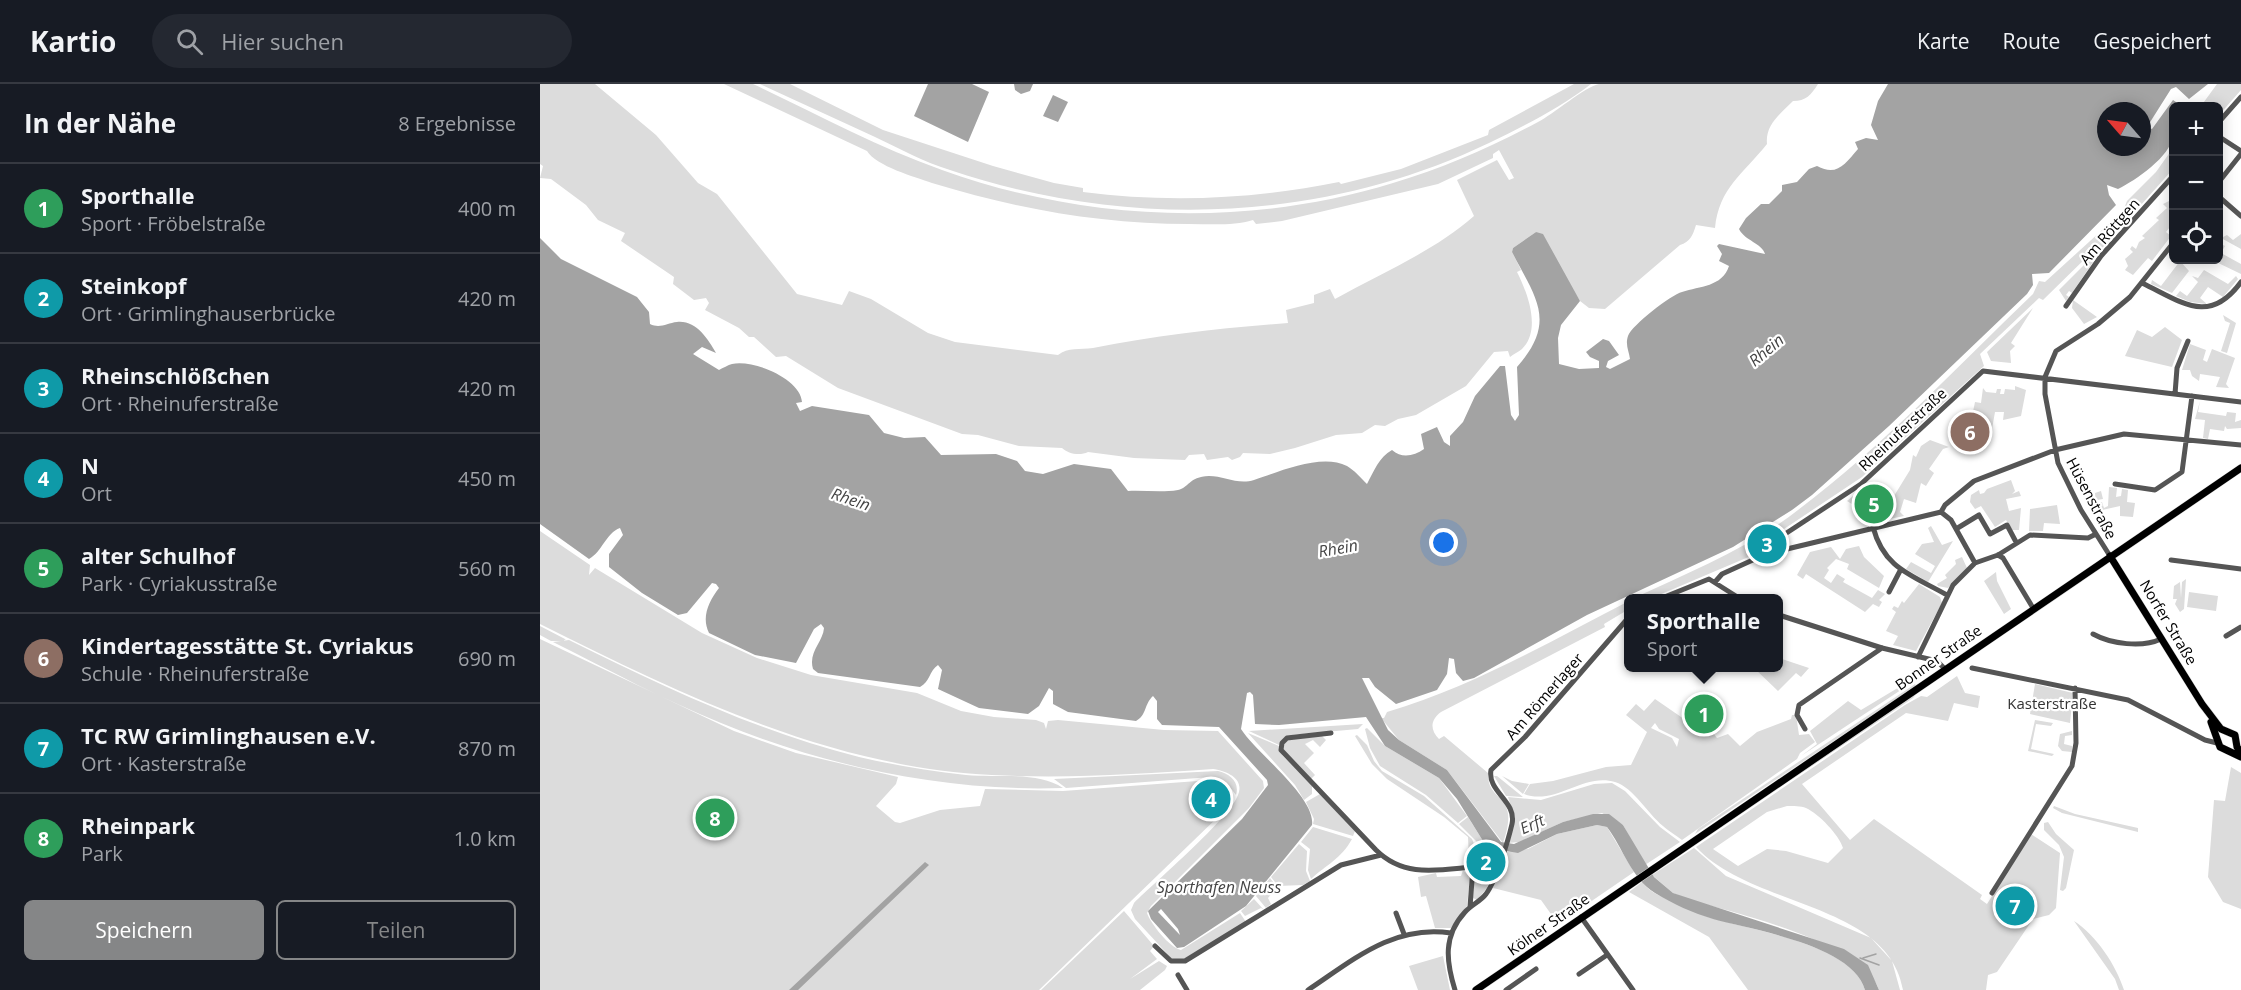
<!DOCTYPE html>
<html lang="de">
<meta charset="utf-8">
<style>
body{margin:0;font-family:"Open Sans",sans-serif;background:#242831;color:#f1f3f6}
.controls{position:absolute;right:18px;top:18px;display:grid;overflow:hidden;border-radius:9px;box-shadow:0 3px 15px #0003}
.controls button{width:54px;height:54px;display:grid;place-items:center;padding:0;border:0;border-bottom:2px solid #363941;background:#171b24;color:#f1f3f6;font:30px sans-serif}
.compass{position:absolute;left:1557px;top:18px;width:54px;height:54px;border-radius:50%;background:#171b24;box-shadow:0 3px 15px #0003;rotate:298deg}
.you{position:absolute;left:904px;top:459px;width:21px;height:21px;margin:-15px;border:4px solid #fff;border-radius:50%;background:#1a73e8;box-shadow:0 0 0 9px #1a73e833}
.badge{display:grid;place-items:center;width:39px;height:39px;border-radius:50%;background:#858687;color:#fff;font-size:20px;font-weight:700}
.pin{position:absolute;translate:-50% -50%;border:3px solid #fff;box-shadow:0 2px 6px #0006}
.popup{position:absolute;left:1084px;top:510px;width:159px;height:78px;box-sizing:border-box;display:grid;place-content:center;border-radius:9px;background:#171b24;filter:drop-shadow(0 2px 4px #0005);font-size:20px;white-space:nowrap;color:#9ea1a6}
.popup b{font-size:22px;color:#f1f3f6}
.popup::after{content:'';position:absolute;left:50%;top:100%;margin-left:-12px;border:12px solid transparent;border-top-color:#171b24}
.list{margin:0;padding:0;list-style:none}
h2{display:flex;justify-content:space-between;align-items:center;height:78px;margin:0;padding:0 24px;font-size:26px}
h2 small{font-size:20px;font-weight:400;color:#9ea1a6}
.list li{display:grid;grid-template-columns:39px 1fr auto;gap:18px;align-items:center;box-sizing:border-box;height:90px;padding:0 24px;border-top:2px solid #363941}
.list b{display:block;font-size:22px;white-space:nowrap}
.list p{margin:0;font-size:20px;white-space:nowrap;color:#9ea1a6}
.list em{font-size:20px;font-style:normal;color:#9ea1a6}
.actions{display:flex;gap:12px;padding:18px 24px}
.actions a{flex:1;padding:14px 0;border:2px solid #858687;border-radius:9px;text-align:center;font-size:21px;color:#858687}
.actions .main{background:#858687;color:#fff}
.icon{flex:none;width:33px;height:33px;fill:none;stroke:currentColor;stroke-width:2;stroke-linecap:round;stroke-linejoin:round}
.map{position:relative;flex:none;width:1701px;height:906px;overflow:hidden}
header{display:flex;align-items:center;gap:36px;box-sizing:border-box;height:84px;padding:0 30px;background:#171b24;border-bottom:2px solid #363941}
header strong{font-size:28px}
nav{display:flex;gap:33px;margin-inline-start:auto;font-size:21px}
.search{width:420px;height:54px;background:#242831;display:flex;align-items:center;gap:15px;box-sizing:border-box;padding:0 21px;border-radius:33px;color:#9ea1a6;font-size:22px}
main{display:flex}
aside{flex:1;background:#171b24}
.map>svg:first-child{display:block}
.green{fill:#dcdcdc;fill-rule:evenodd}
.water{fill:#a3a3a3;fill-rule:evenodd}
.pier{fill:#fff}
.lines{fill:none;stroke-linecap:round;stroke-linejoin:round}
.stream{stroke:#a3a3a3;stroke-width:1.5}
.major-casing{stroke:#dbdbdb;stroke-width:8}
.minor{stroke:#555;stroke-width:5}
.major{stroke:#000;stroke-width:7}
.labels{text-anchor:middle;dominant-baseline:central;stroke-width:4.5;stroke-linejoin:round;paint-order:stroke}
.street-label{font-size:15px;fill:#000;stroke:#fff}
.park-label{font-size:15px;fill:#333;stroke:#fff}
.water-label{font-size:16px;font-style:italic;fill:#444;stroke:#fff}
</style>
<header>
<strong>Kartio</strong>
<div class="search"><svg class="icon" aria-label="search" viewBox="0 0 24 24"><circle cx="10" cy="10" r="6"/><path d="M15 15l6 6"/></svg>Hier suchen</div>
<nav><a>Karte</a><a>Route</a><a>Gespeichert</a></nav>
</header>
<main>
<aside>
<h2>In der Nähe<small>8 Ergebnisse</small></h2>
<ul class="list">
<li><span class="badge" style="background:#2e9e5b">1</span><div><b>Sporthalle</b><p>Sport · Fröbelstraße</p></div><em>400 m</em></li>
<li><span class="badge" style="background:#0f9aa8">2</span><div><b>Steinkopf</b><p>Ort · Grimlinghauserbrücke</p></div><em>420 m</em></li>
<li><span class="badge" style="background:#0f9aa8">3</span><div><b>Rheinschlößchen</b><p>Ort · Rheinuferstraße</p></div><em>420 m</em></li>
<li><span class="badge" style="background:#0f9aa8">4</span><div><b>N</b><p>Ort</p></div><em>450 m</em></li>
<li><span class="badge" style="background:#2e9e5b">5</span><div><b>alter Schulhof</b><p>Park · Cyriakusstraße</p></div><em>560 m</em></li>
<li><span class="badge" style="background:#8d6e63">6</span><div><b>Kindertagesstätte St. Cyriakus</b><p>Schule · Rheinuferstraße</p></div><em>690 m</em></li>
<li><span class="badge" style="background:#0f9aa8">7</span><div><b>TC RW Grimlinghausen e.V.</b><p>Ort · Kasterstraße</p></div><em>870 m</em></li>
<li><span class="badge" style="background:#2e9e5b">8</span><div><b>Rheinpark</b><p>Park</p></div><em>1.0 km</em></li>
</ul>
<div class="actions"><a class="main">Speichern</a><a>Teilen</a></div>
</aside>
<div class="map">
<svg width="1701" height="906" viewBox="0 0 1701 906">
<rect width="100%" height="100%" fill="#fff"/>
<path class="green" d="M0,0H55L116,51L158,99L177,110L257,210L302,221L309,207L331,215L388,249L415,258L518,271C528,263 540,266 553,264C618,251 682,244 748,239L746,226L774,219V211L790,205L795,215C843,188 893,168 934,132L917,96L957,76L969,96L974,94L959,66L953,70V74L898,100L742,137L716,140L713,136C694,142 670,140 649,140C561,140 477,125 392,99C375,93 336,82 327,67L184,0H213C275,29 337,63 402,86C546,138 707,144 853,99C904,84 951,63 998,38C1012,31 1046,2 1059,0C1080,0 1105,0 1126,0C1177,0 1227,0 1278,0C1271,11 1266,17 1253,17C1240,30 1225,41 1227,60C1203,90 1179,104 1175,144L1156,141C1153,151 1150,158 1140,161L1065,225L1049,224L1040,217L996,148L973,164L972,168L981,186L977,188C987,208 1002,245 982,265C979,268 973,270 970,273L968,267L954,268L926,302L876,331L858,335L845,342L835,341L822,349L796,351L755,364L730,370L703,369L700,373L692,376L688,373L667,376L664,370L649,371L645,376L594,374L548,368C540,372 528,370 522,364L479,362L438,351L422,350L298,304L246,272L236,273L214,253H209L199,244L165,226L169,219L166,214L154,216L133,200L134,193L81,157L85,149L58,136L46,121L11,95L0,94L3,82L0,80Z
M220,0H250L343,46L453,82L514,99L543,104V108C629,119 714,115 799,98L801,100L861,85L948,51L949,46L1034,0H1051C1020,24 984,42 949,59C780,140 586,145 410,86C384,78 360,65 335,53C297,35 258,18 220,0Z
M1677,0H1701V6L1679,31L1678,22H1661Z
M1633,64V85L1568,158L1558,168L1554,166L1503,216L1499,214L1440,270L1444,282L1322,393L1226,457L1221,463L1225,466L1112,514H1094C1150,488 1209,464 1258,426C1343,362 1417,283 1493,210L1499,197L1505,198L1583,127L1587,117L1616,88Z
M1629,117L1633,122V139L1626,148L1631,152L1612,177L1608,174L1593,191L1585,186L1588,182L1585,175L1593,168L1590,165L1592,162L1596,165L1599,158L1605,154L1602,152L1619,136L1616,134L1627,124L1623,120Z
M1701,150V165L1681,154L1687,151L1693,156Z
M1683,161L1685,162L1681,169L1701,180V190L1672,176H1678L1679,167Z
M1551,174L1555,175L1532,209L1529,207L1526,211L1529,213L1526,217L1519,206Z
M1640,177L1649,187L1632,209L1611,200L1612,196L1621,202Z
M1664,186L1688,200L1696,192L1698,195L1683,213L1668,203L1660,214L1667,220L1650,218L1636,212L1640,207L1647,212L1658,198L1652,192L1658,194Z
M1533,216L1557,233L1544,240L1532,224Z
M1493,224L1471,259L1475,262L1470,267L1471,279L1451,277L1447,268Z
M1683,231L1696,239L1687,269L1681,267L1690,239L1685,237Z
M1625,243L1642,256L1632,283L1585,272L1597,246L1612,253Z
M1650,260L1666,266L1663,276L1667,278L1672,265L1695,274L1686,300L1689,304L1676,303L1680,293L1660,290L1659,297L1652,292L1650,286H1642Z
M1475,302L1486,306L1481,332L1463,336L1464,328H1455L1452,345H1447V335L1438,334L1436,338L1431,337L1435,318L1441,319L1443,304L1446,308L1456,309L1457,305H1461L1460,310H1464L1465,305L1475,306Z
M1660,317L1658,328L1686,332L1687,328L1696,329L1695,338L1701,336V344L1687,345L1685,342L1684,347L1670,345L1668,355L1663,354L1665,336L1655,335Z
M1390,356L1409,363L1403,365L1389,385L1394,389L1386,402L1381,399L1376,419L1364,415L1360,428L1364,432L1335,438L1331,432L1307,417L1327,400L1354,412L1370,386L1373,371L1376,373L1381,362Z
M1471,396L1475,407L1472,410L1479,407L1481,412L1466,415L1469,427L1481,424L1479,446H1472L1466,436L1455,443L1441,422L1435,425L1430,418L1431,411L1439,406L1440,410L1444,409L1447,405Z
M1569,403L1577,404L1576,413L1581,412L1582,405L1588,406L1587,418L1595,419L1593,433L1580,432V422L1562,426L1560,430L1554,422L1556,420L1555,409L1561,407L1563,415L1557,416V419L1562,418L1564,424L1568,422Z
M1517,421L1520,440L1504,439L1503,447H1489L1490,425Z
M1391,442L1402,461L1413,457L1388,498L1366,485L1371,478L1391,489L1395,482L1375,470L1382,460L1394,458L1388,444Z
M0,447L50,481L49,491L55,484L162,549L217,574L271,591L377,609L421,627L454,633L496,636L504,639L506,645L508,637L518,636L624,646L678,647L723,697L724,704L709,724L611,822L607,829C611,840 629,863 641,866L700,829L706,838L642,876L632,875L595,835L591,826L594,819C616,797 689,735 698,711C705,694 686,687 673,685C599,690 526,695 452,691C288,683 143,611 0,540Z
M1319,462L1324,473L1344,492L1339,504L1307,485L1309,480L1296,475L1287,484L1289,486L1284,494L1291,499L1297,490L1305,495L1303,498L1332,514L1338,506L1345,510L1339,516L1342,518L1339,523L1333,520L1325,528L1266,490L1263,495L1257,491L1270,468L1291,463L1300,475L1306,465Z
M1422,473L1427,484L1408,504L1398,502L1397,500L1407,494L1405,491L1416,480L1415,476Z
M1456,488L1457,497L1471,525L1464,530L1444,497Z
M1646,495L1644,525L1640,528L1635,520L1637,515H1633L1634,502L1640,498L1641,514L1642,498Z
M1379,500L1400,513L1402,519L1376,567L1353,561L1358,552L1346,547L1356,528L1352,525L1354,522L1358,524L1362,517L1364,519Z
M1649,508L1678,512L1676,527L1647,523Z
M1089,517V525L1064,540L1065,543L901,628C890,636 890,646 899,655L904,652L948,689C947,721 981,707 963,759L907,686L859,656L841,634H844L847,628C934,602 1009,558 1089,517Z
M0,542L25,555H26L23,557H11L0,551Z
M0,555L194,647L256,669L358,693L356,700L336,722L355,738L360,739L400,726L440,722L445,705L523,707L671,696L684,702L688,718L681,730L499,906H0Z
M29,556C124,603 216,647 319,673C354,681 390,687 426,691C456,694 498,687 523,704C408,708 288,683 181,639C124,616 69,586 13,558Z
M1239,574L1269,584L1261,593L1256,589L1238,607L1214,584H1239Z
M1417,592L1425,609L1440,612L1438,624L1414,619L1408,637L1366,629L1262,700L1310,756L1334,735L1442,811L1440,815L1447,820L1491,750L1520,769L1516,824L1509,831L1493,835L1457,888L1448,891L1446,906H1363C1348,818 1212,824 1156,763L1365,621L1381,612L1387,613ZM1247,722C1253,722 1261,722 1266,724C1279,730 1299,751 1303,764L1288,779L1246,767L1227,765L1198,782L1173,765L1227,728Z
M1376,593L1373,598L1261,672L1277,660L1270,647L1308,617L1321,626Z
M1375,600L1376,602L1155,750L1158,745Z
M1495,600L1533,609L1530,639L1490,630Z
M1379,607L1373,614L1251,696L1250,695Z
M1115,615L1144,635L1154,626L1165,642L1169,639L1172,641L1169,644L1177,654L1188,650L1200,662L1217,648L1251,635L1252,631H1256L1259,651L1269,650L1275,658L1260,669L1257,675L1142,756C1136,751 1128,747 1123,742C1107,729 1094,704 1075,698C1044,688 1015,722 984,710L990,700L1013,697L1066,683L1091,681L1107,648L1086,631L1096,620L1104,627ZM1115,639L1119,645L1139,655L1137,663L1132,654L1111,644Z
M1495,636L1513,639L1511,642L1496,640L1491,665L1514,670L1512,672L1488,667Z
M823,640L818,645L752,651L739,661L709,647Z
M827,644L845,662L899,694L927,732L918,739L886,711L840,682L830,664L825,645Z
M1532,647V651L1525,652L1524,660L1532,662V668L1522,667L1518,662L1520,650Z
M708,649L739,662L742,671L772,702V710L764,716L755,701Z
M817,651L827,661L834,677L842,687L884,712L932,755L937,767L934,777L929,775L928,753L904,733L847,695L832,680L815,652Z
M782,652L786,656L780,663L773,656L765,660L774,669L764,679L775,691L770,696L742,667L746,656Z
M1691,683L1701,689V825L1683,818L1668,793L1674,716L1685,717Z
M678,687C690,690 700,698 696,711L686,698L671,693L526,704L514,695Z
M954,692H957L983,713L966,712Z
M962,692L972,697L989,700L983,710Z
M1072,699L1085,707L1120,743L1140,758L1105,781L1083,741L1062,729L1023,738L979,758L968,759L975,734L968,713L1001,716L1054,700Z
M780,710L815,747L813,752L773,740L774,735L766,718Z
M1514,722L1535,730L1598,744V748L1522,729L1513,724Z
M928,733L943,757L960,767L956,777L919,740Z
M1508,738L1516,750L1534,766L1526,804L1523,807L1520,806L1524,773L1519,761L1504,746V739Z
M1057,741L1067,743L1094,788L1018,840L1001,816L953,804L965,768L988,765L1017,750Z
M773,743L812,755C801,775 786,781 771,795L768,786L770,765L761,758Z
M759,760L767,767L766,787L770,797L763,801L738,802L731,793Z
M1154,764L1186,792L1331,854L1352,877L1360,906H1339C1325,859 1195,829 1150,816L1133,809L1112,791Z
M954,781L947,804L937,816L933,814L935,784Z
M923,786L930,793L927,822L911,844H895L886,812L881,813L878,793L896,789L897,793L921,792Z
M730,794L737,803L728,814L731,820L726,824L716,812Z
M1102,798C1110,809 1124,814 1137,819C1149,824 1162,832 1175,835C1215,847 1313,861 1325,906H1208L1169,853L1089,808Z
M714,815L724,826L721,824L705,832L701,827Z
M584,827L614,862L610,867L617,875L590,895L619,877L627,882L625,886L600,906H501Z
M1534,837C1556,851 1576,881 1584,906H1579L1575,895Z
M903,872L910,906H878L869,882Z"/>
<path class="water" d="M388,0H432L449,8L428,58L374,32Z
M474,0H493L490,7L481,10L475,6Z
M1348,0H1668L1649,15L1636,3L1631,5L1607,43L1612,45L1633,16L1642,22H1634C1633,32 1635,43 1633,52C1630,73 1596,96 1578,105L1567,101L1569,111L1576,121L1509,189L1492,190L1493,201L1487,210L1349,342L1272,411L1252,426L1193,463L1047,531L934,594L923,597L916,589L914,575L909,574L907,590L897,606L856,620L835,603L829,594H822L848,646L859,656L907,686L961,758L974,760L1023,738L1053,730H1069L1083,741L1114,793L1133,809L1304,865L1328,881L1339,906H1325C1313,861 1213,846 1173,835C1153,829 1133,820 1115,809C1091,794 1083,764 1067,743L1057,741L1017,750L978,769L955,765L943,757L917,715L899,694L845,662L826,633L739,641L715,640L713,611L710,608L707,609L701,645C716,669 776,713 772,741L706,822L644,863L637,864L611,835L608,827L702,735L728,701L727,696L679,643L622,641L617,635V617L613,612C604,620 607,631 596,637L528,628L513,620V607L509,604L499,622L488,630L439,624L398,605L402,586L398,581C389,587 390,598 380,603L278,589L273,585C268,568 283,558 284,544L281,540L274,545L256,579L215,571L169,549C161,533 169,517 179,504L176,500L172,499L147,529L138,531L102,509L69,483V470L83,451L80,444C66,449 62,468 49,475L0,440V154L21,175L97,213L109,228L110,240C120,245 127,239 137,238C156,236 168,255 176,269L162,263L153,270L179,286C183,284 188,281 192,280C213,275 261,295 262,318L256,319L260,327L272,322L329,331L344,349L364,354L385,353L401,371L456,370L477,377L485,387L503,390L534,380L571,385L588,407C604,406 621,409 638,406C649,404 648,393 669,392C684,392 698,401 714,396C739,388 781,369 807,382C814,386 821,394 827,400C834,387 839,373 852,366C862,375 874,372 884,365L881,350L897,343L904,358L910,362V352L923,338L935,312L960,282H965L971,331L975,337L979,331L977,283C1018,237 995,213 972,168L973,164L996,148L1003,150L1040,217L1021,241L1018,254L1019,280L1039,285L1059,284V277L1050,273L1046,268L1063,255L1069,257L1079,271L1068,277L1066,283L1070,285L1090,275C1089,267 1085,261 1088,252C1092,241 1131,211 1142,208C1160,202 1182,203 1189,182L1179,177L1182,170L1177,162L1179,160L1225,170C1222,159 1205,157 1199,145L1206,134L1221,120H1229L1242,107V101L1257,98L1269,85L1277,82C1297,93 1305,80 1318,65L1315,58L1326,54L1338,56L1331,41L1338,17ZM1566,27H1602V63H1566Z
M513,11L528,18L518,38L503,32Z
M176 736a10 10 0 1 1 20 0a10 10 0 1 1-20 0Z
M385,778L389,781L258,906H249Z"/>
<path class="pier" d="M621,825L638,845L640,851L618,828Z"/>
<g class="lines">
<path class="stream" d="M1320,874L1339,881
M1323,874L1336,870"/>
<g class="major-casing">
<path id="major" d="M1570,472L1662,620L1681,645L1695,651L1697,663L1701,668
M1671,638L1680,663L1701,673
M936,906L1701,384"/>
</g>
<path class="minor" d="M1678,39L1701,13
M1678,52L1701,67
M1678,99L1701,70
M1678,112L1701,132
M1602,199C1642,218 1669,242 1701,198
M1526,222L1561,172L1634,91
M1635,310L1637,284L1648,257
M1575,400L1615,406L1642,388L1652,312
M1401,428L1405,421L1434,397L1515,366L1584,350L1701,361
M1401,428L1411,436L1435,479
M1333,443C1344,485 1372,491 1407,511
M1416,445L1439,431L1450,450L1467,441L1476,458
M1237,465H1247L1401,428
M1458,471L1463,474L1493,524
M1570,472L1541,426L1518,379L1505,310V293L1516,267L1558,240L1590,213L1634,158
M1631,476L1701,485
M1175,498L1182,490L1237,465L1242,452L1321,400L1443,287L1701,318
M1349,508L1361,485
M1122,514L1169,495L1199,514
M1239,531L1342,564L1397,577L1405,585
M1553,550C1571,560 1602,564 1621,555
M1686,552L1701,543
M1378,573L1413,501L1435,479L1458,471L1490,451L1548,454L1556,450
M1432,584L1588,616L1665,656L1677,659
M1168,586L1170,584
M1265,645L1257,631L1259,621L1342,564
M791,649L747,654L742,659L741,666L836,766C864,794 898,786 933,783L930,823
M1452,809L1532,682L1536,659L1535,604
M856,829L864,850
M1041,833L1093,906
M615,862L631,877H645L801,781L841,771
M1039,890L1067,871
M638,891L647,906
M768,906C813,876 854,840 911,849
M915,906C906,877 903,852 925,828C931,821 941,817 946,810C956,797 968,757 972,740C977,717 947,708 951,686L985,653L1089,533
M966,906L996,885"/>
<use href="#major" class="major"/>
</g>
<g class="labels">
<g class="street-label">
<text transform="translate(1569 147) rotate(-49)">Am Röttgen</text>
<text transform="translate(1362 345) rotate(-43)">Rheinuferstraße</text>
<text transform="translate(1552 414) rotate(62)">Hüsenstraße</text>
<text transform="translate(1629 538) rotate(59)">Norfer Straße</text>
<text transform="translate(1398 573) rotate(-35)">Bonner Straße</text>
<text transform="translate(1004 612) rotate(-49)">Am Römerlager</text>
<text transform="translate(1008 840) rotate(-35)">Kölner Straße</text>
</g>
<g class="park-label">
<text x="1512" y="619">Kasterstraße</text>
</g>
<g class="water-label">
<text transform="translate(1226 266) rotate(-40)">Rhein</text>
<text transform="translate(311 415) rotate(19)">Rhein</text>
<text transform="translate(798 464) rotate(-10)">Rhein</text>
<text transform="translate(992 740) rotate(-24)">Erft</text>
<text x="679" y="803">Sporthafen Neuss</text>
</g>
</g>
</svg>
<div class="controls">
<button>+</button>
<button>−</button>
<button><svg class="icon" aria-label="locate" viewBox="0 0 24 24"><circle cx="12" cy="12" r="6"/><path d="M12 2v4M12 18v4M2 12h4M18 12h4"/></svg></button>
</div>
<svg class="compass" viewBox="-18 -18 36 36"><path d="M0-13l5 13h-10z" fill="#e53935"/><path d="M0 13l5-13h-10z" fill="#9ea1a6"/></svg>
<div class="you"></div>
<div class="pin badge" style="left:1164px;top:630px;background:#2e9e5b">1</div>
<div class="popup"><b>Sporthalle</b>Sport</div>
<div class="pin badge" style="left:946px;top:778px;background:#0f9aa8">2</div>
<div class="pin badge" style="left:1227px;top:460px;background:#0f9aa8">3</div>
<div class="pin badge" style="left:671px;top:715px;background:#0f9aa8">4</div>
<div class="pin badge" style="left:1334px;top:420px;background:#2e9e5b">5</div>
<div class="pin badge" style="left:1430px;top:348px;background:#8d6e63">6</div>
<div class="pin badge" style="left:1475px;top:822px;background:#0f9aa8">7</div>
<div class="pin badge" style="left:175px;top:734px;background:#2e9e5b">8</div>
</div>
</main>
